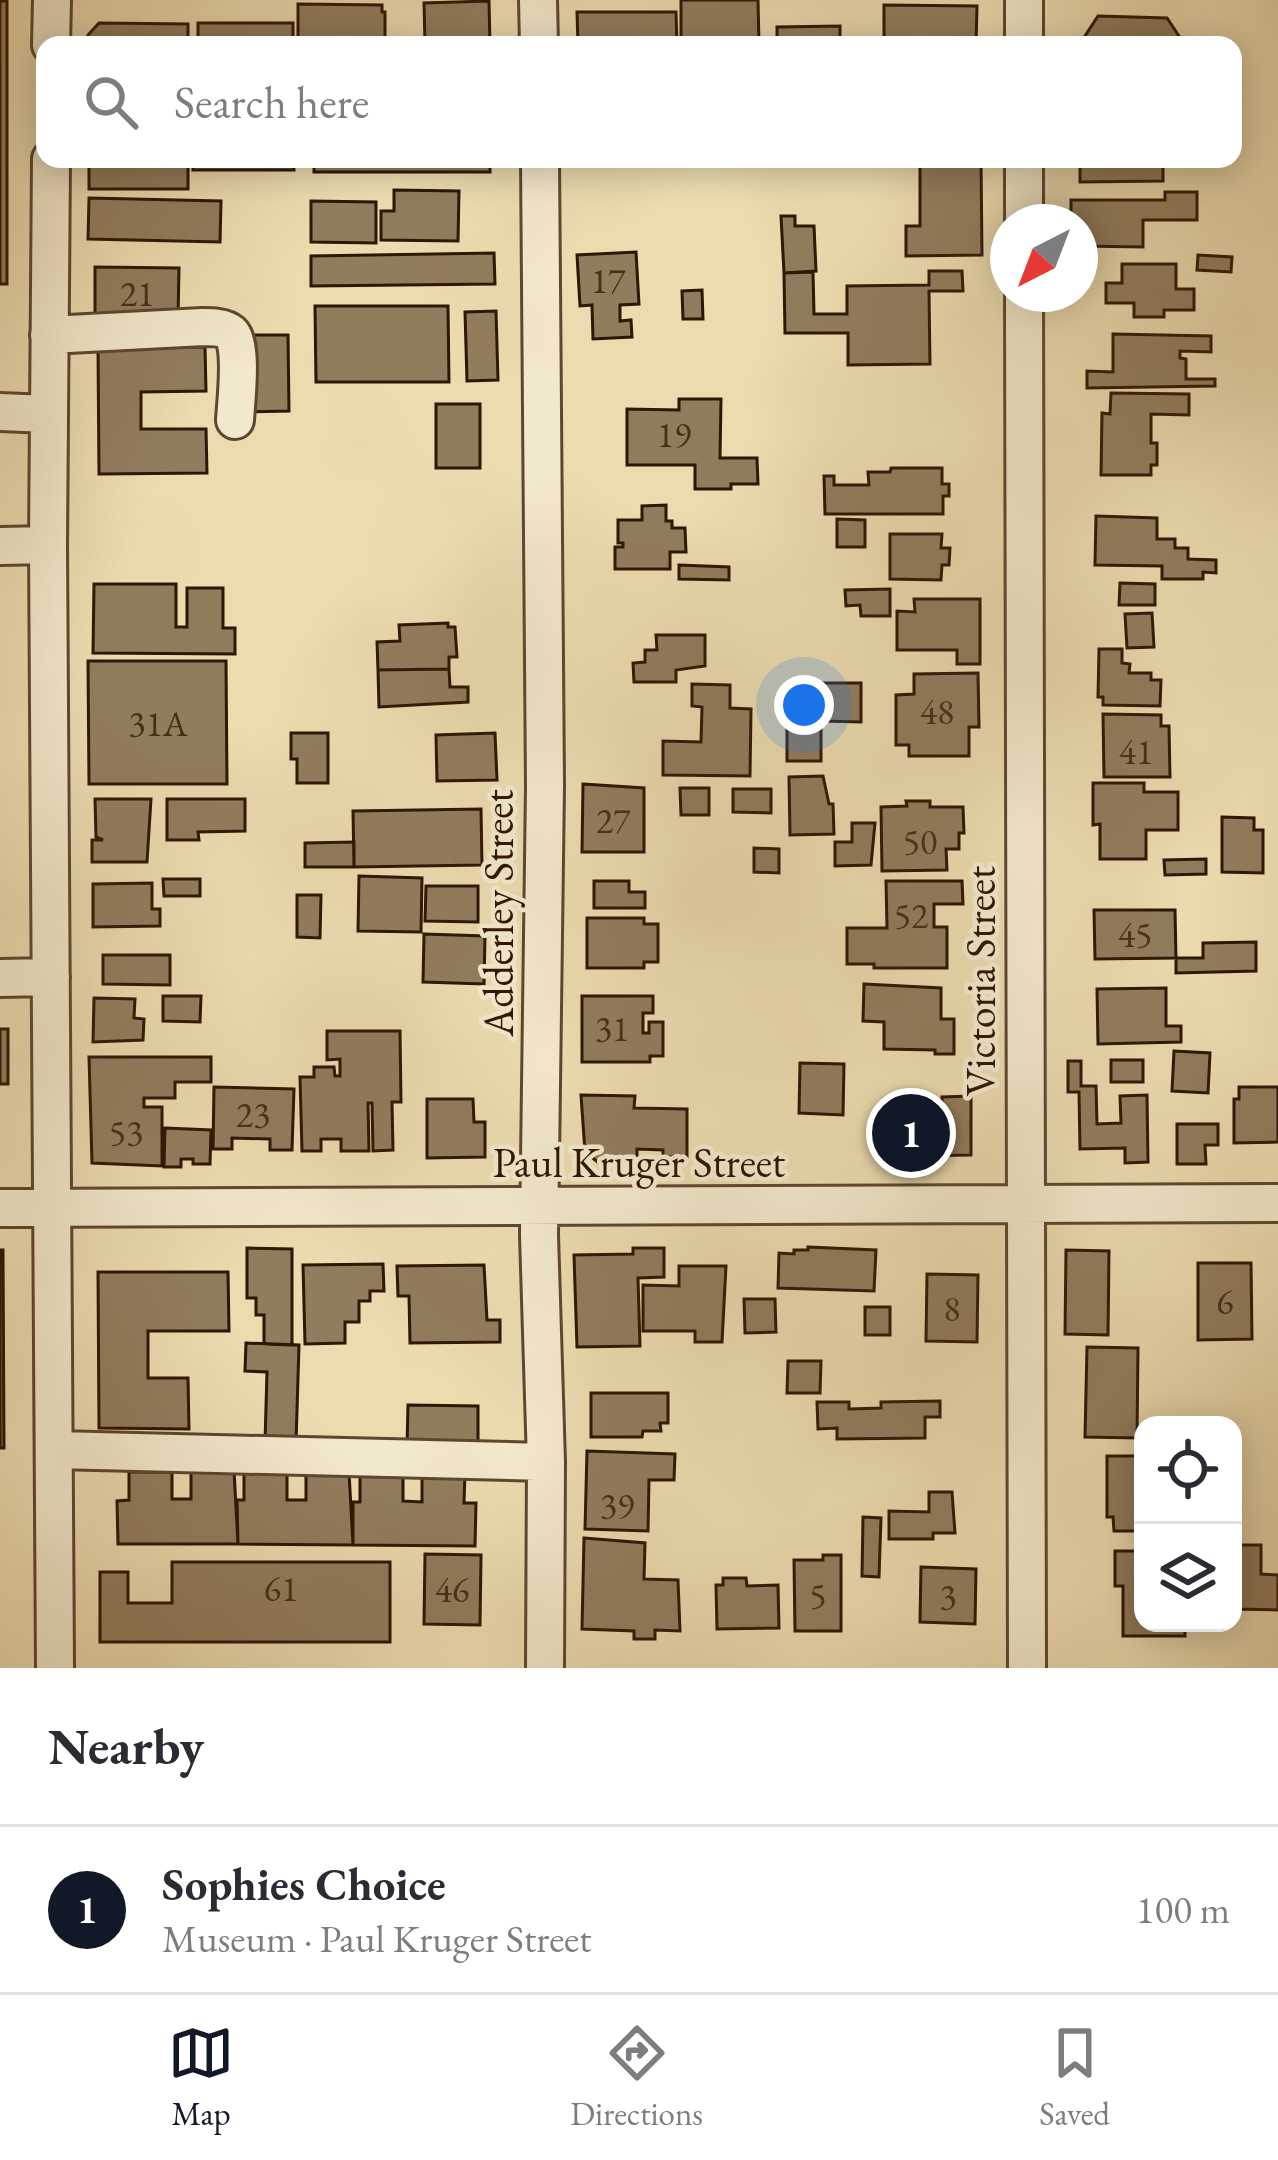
<!DOCTYPE html>
<meta charset="utf-8">
<style>
body{margin:0;font-family:"EB Garamond",serif;background:#f2f2f3;color:#2b2b33}
.controls{position:absolute;right:36px;bottom:36px;display:grid;overflow:hidden;border-radius:24px;box-shadow:0 6px 30px #0003}
.controls button{width:108px;height:108px;display:grid;place-items:center;padding:0;border:0;border-bottom:3px solid #e1e1e2;background:#fff;color:#2b2b33;font:60px sans-serif}
.compass{position:absolute;left:990px;top:204px;width:108px;height:108px;border-radius:50%;background:#fff;box-shadow:0 6px 30px #0003;rotate:222deg}
.you{position:absolute;left:804px;top:705px;width:42px;height:42px;margin:-30px;border:9px solid #fff;border-radius:50%;background:#1a73e8;box-shadow:0 0 0 18px #1a73e833}
.badge{display:grid;place-items:center;width:78px;height:78px;border-radius:50%;background:#111827;color:#fff;font-size:39px;font-weight:700}
.pin{position:absolute;translate:-50% -50%;border:6px solid #fff;box-shadow:0 3px 12px #0006}
.list{margin:0;padding:0;list-style:none}
h2{display:flex;justify-content:space-between;align-items:center;height:156px;margin:0;padding:0 48px;font-size:51px}
h2 small{font-size:39px;font-weight:400;color:#7c7c81}
.list li{display:grid;grid-template-columns:78px 1fr auto;gap:36px;align-items:center;box-sizing:border-box;height:168px;padding:0 48px;border-top:3px solid #e1e1e2}
.list b{display:block;font-size:45px;white-space:nowrap}
.list p{margin:0;font-size:39px;white-space:nowrap;color:#7c7c81}
.list em{font-size:39px;font-style:normal;color:#7c7c81}
.icon{flex:none;width:66px;height:66px;fill:none;stroke:currentColor;stroke-width:2;stroke-linecap:round;stroke-linejoin:round}
.map{position:relative;flex:none;width:1278px;height:1668px;overflow:hidden}
.search{position:absolute;background:#fff;box-shadow:0 6px 30px #0003;left:36px;right:36px;top:36px;height:132px;display:flex;align-items:center;gap:30px;box-sizing:border-box;padding:0 42px;border-radius:24px;color:#7c7c81;font-size:45px}
.sheet{height:324px;background:#fff}
nav{display:flex;justify-content:space-around;align-items:center;box-sizing:border-box;height:168px;border-top:3px solid #e1e1e2;background:#fff;font-size:33px;color:#7c7c81}
nav a{display:grid;justify-items:center;gap:6px}
nav .on{color:#111827}
.map>svg:first-child{display:block}
.building{fill:#917c5d;stroke:#301504;stroke-width:3}
.lines{fill:none;stroke-linecap:round;stroke-linejoin:round}
.minor-casing{stroke:#5f462f;stroke-width:42}
.minor{stroke:#f2e8cb;stroke-width:36}
.labels{text-anchor:middle;dominant-baseline:central;stroke-width:9;stroke-linejoin:round;paint-order:stroke}
.number-label{font-size:36px;fill:#482f1a}
.street-label{font-size:42px;fill:#301504;stroke:#f2e8cb}
</style>
<div class="map">
<svg width="1278" height="1668" viewBox="0 0 1278 1668">
<rect width="100%" height="100%" fill="#ebdbaf"/>
<filter id="stains"><feTurbulence type="fractalNoise" baseFrequency=".00167" numOctaves="4"/><feColorMatrix values="0 0 0 0 .2 0 0 0 0 .09 0 0 0 0 .02 0 0 0 .5 -.17"/></filter>
<radialGradient id="worn" r=".72"><stop offset=".6" stop-color="#630" stop-opacity="0"/><stop offset="1" stop-color="#630" stop-opacity=".3"/></radialGradient>
<path class="building" d="M681,0H758L759,45H681Z
M0,1H7V284H0Z
M489,1L490,45H425L424,3Z
M298,4L382,5V12H385V45H298Z
M884,5L977,6L976,45H884Z
M577,12H676L677,45H578Z
M1098,16L1167,18L1179,36L1174,45H1091L1085,36Z
M99,23L188,24V45H88V35Z
M198,23H293V45H198Z
M840,26V45H777V27Z
M89,159H188V189H89Z
M193,159H293L294,170H193Z
M314,159H490V172H314Z
M932,159H981L982,255L906,256V226H920V165H932Z
M1080,159H1163V181L1080,182Z
M394,190L459,191L458,241L381,240V211H394Z
M1165,192H1197V220H1143V247L1080,246V222H1071V200H1165Z
M89,198L221,201L220,242L88,239Z
M311,201L376,202V243L311,242Z
M781,216H795V226H814L816,271L784,273Z
M636,252L639,304L620,305V321L631,320L632,337L593,339L592,305L580,306L577,255Z
M494,253L495,284L311,286V256Z
M1198,255L1232,257L1231,272L1197,270Z
M1122,264H1176V289H1194V310H1164V317H1134V303H1106V283H1122Z
M95,267L179,268L178,318L95,317Z
M929,271H962L963,291H929L930,364L848,365V333H785L784,273L813,272L814,314H847V286L929,285Z
M702,290L703,319H683L682,291Z
M315,306H448L449,382H316Z
M496,311L498,380L467,381L465,312Z
M1113,334L1211,336V352L1180,351V358L1186,359V379H1215V386L1087,388V371L1113,372Z
M247,335H288L289,411L248,412Z
M98,347H205L206,391L141,392V429H206L207,473L99,474Z
M1111,393L1189,394V415L1151,414V443H1157V465H1151V475H1101L1102,413L1110,414Z
M679,399H721L720,458H757L758,484H731V489H695V465H627V409L679,410Z
M436,404H480V468H436Z
M891,468H942V484H949V496H943V514H825L824,476H834V485H869L868,472H890Z
M666,505V521H672V528H685L686,552H670V569H615V547H623V543H618V520H642V506Z
M1096,516L1157,518V539H1175V548H1188V559L1216,560V573L1203,572V579H1162V566L1095,565Z
M837,519L865,520V547H837Z
M890,534H942L941,548H950L949,565H942L941,580L890,579Z
M679,565L729,567V580L679,579Z
M1120,583L1155,584V605H1119Z
M94,584H176V627H187V588H223V628H235V654L93,653Z
M890,589V616H861L860,605L846,606L845,590Z
M914,599H980V664H957V650H897V611L915,612Z
M1152,613L1154,647L1127,648L1125,614Z
M448,623V627H455L457,657H449V669L378,670L377,642L400,641L399,625Z
M656,635H705V666L676,670V682H634L633,663L645,662V650H657Z
M1099,649H1122V663L1130,664L1129,673H1151V680H1161L1160,706L1103,705V697H1098Z
M88,661H226L227,784H89Z
M449,669L450,687H468V702L379,707L378,670Z
M978,673L979,727H969V756H909V745H896V695L914,694V674Z
M787,683H861V722L821,721V761H787Z
M692,684L730,685V708L751,709L750,776L663,775V741L701,742L702,707L692,706Z
M1103,714L1161,715V726H1169L1170,777H1104Z
M291,733H328V783H297V759H291Z
M495,733L497,780L437,781L436,735Z
M823,776L829,804H833L834,834L790,835L789,777Z
M1093,783H1144V792H1178V830H1146V859H1100V824L1093,825Z
M583,784L644,788V852H582Z
M680,788H709V815H681Z
M733,789H771V813L733,812Z
M95,799H151L147,862H92V840H103L96,837Z
M167,799H245V831L198,832L199,840H167Z
M906,801H930V807H963L964,833H959V849H946L947,870L882,871L881,807L907,806Z
M481,809L482,865L354,867L353,811Z
M1222,817L1254,818V830H1263V873L1222,872Z
M852,823H875L871,865L835,866V842H852Z
M354,842V867H305V843Z
M754,848L779,849V873L754,872Z
M1206,859V874L1165,875L1164,860Z
M359,876L422,878L421,932L358,931Z
M163,879H200V896H164Z
M594,881H629V892H645V908H594Z
M886,881H962L963,904H934V927H947V968H874V964H847V928H887Z
M152,883V909H160V926L93,927V884Z
M426,886H478V922L425,921Z
M297,895H321L320,938L297,937Z
M1094,910H1175L1176,958L1095,959Z
M587,918H644V924H658V962H644V968H587Z
M424,934L485,936L484,984L423,982Z
M1256,942V971L1176,973V958H1203V943Z
M103,955H170V985L103,984Z
M864,984L941,988V1019H954V1054H935V1050L884,1049V1022L863,1021Z
M1166,988V1026H1181V1042L1098,1044L1097,989Z
M163,996H201L200,1022L163,1021Z
M582,996H653V1013H643V1033H649V1022H663V1056H650V1062H582Z
M94,998L135,999L134,1018L144,1019L143,1040L93,1042Z
M0,1029H8V1084H0Z
M327,1031H400L401,1102H392L393,1150L373,1151L372,1103H368L369,1151H341V1139H321V1151H302L300,1077H314V1067H334L335,1076H340V1059L327,1060Z
M1174,1051L1210,1053L1208,1093L1172,1091Z
M89,1057H211V1082H175V1098H144V1107H162V1166L92,1163Z
M1111,1060H1143V1082H1111Z
M1068,1061H1081V1086H1096L1097,1124L1121,1123L1120,1096L1147,1095L1148,1162L1125,1163V1148L1080,1149L1079,1092H1068Z
M800,1063L844,1064L843,1115L799,1113Z
M214,1087L294,1089L292,1150H270V1139L232,1138V1149H213Z
M1239,1087H1278V1142L1234,1143V1099H1239Z
M581,1095L635,1096L634,1108L687,1109V1157H663V1150L637,1149V1164L599,1163L585,1152Z
M971,1096V1155L903,1156V1145H873V1116H884V1099L935,1098V1105H942V1097Z
M427,1099H473L474,1122H485V1157L427,1158Z
M1177,1124H1218V1145H1205L1206,1164H1177Z
M165,1128L211,1130L210,1164H193V1159H181V1167H164Z
M808,1247L876,1250L874,1291L778,1288L779,1253L794,1254V1250H808Z
M247,1248L292,1249V1345L264,1344V1315H256V1298H247Z
M633,1248H664V1277L638,1278L640,1346L577,1347L574,1255L633,1254Z
M0,1250H3L4,1448H0Z
M1066,1250L1109,1251L1108,1335L1065,1334Z
M1198,1263H1251L1252,1339L1198,1340Z
M383,1264L384,1291H370V1301H359V1322H345V1343L305,1344L303,1265Z
M484,1265L487,1320H500V1342L410,1343L409,1296H398L397,1266Z
M679,1266H726L722,1342H695V1331H643V1285L679,1286Z
M98,1272H228L229,1331H148V1378H188L189,1429L99,1428Z
M927,1274L978,1275L977,1342L926,1341Z
M744,1299H775L776,1332L745,1333Z
M865,1307H890V1335H865Z
M246,1343L299,1345L296,1443L265,1442L267,1372L245,1371Z
M1087,1347L1138,1348L1137,1438L1085,1437Z
M788,1361H821L820,1393H787Z
M591,1393H668V1423H660L661,1431H643L642,1437H591Z
M940,1401V1417H925V1438L837,1439V1428L818,1429L817,1402H849V1409L881,1408V1402Z
M408,1405L478,1406V1446H407Z
M587,1451L675,1454L674,1480H649L648,1531L585,1529Z
M1107,1456H1143V1531H1114L1113,1517H1107Z
M234,1470L238,1544H118L117,1501L129,1500V1472H172V1499H191V1471Z
M306,1471L349,1472L353,1545L238,1544L237,1500H244V1473H287V1500H306Z
M422,1473H465L464,1503H476L475,1546L353,1545V1502H360V1474L403,1475V1501L422,1502Z
M929,1492H952L955,1533H933V1539H889V1511L929,1512Z
M863,1517L881,1518L879,1577L862,1576Z
M584,1538L645,1543L644,1579L678,1580L680,1631L655,1630V1639H634V1631L582,1629Z
M1233,1545H1261V1574L1278,1575V1610L1233,1609Z
M1115,1551H1143V1623L1218,1624H1185V1636H1123V1586H1115Z
M425,1554L481,1555L480,1625L424,1624Z
M823,1555H841V1631H795L794,1560H823Z
M172,1562H390V1642H100V1572H128V1603H172Z
M921,1567L976,1569L975,1624L920,1622Z
M723,1578H746L747,1586L778,1585L779,1628L717,1629L716,1585H723Z"/>
<g class="lines">
<g class="minor-casing">
<path id="minor" d="M538,0L539,45
M1024,0V45
M51,45L52,0
M51,159L48,545L55,1668
M540,159L545,786L539,1235L546,1462L545,1668
M1024,222V159
M1024,294L1027,1668
M49,335L203,327C211,327 224,327 231,333C243,344 236,403 235,420
M0,412L48,414
M0,546L48,545
M0,978L51,977
M0,1208L1278,1203
M56,1450L546,1462"/>
</g>
<use href="#minor" class="minor"/>
</g>
<g class="labels">
<g class="number-label">
<text x="608" y="280">17</text>
<text x="137" y="293">21</text>
<text x="674" y="434">19</text>
<text x="937" y="711">48</text>
<text x="158" y="723">31A</text>
<text x="1136" y="751">41</text>
<text x="613" y="820">27</text>
<text x="920" y="841">50</text>
<text x="911" y="915">52</text>
<text x="1135" y="934">45</text>
<text x="612" y="1028">31</text>
<text x="253" y="1114">23</text>
<text x="126" y="1132">53</text>
<text x="1225" y="1301">6</text>
<text x="952" y="1308">8</text>
<text x="617" y="1505">39</text>
<text x="281" y="1588">61</text>
<text x="452" y="1589">46</text>
<text x="818" y="1595">5</text>
<text x="948" y="1596">3</text>
</g>
<g class="street-label">
<text transform="translate(498 913) rotate(-90)">Adderley Street</text>
<text transform="translate(980 981) rotate(-90)">Victoria Street</text>
<text x="639" y="1162">Paul Kruger Street</text>
</g>
</g>
<rect width="100%" height="100%" filter="url(#stains)"/>
<rect width="100%" height="100%" fill="url(#worn)"/>
</svg>
<div class="controls">
<button><svg class="icon" aria-label="locate" viewBox="0 0 24 24"><circle cx="12" cy="12" r="6"/><path d="M12 2v4M12 18v4M2 12h4M18 12h4"/></svg></button>
<button><svg class="icon" aria-label="layers" viewBox="0 0 24 24"><path d="M12 4l9 5-9 5-9-5zM3 14l9 5 9-5"/></svg></button>
</div>
<svg class="compass" viewBox="-18 -18 36 36"><path d="M0-13l5 13h-10z" fill="#e53935"/><path d="M0 13l5-13h-10z" fill="#7c7c81"/></svg>
<div class="you"></div>
<div class="pin badge" style="left:911px;top:1133px">1</div>
<div class="search"><svg class="icon" aria-label="search" viewBox="0 0 24 24"><circle cx="10" cy="10" r="6"/><path d="M15 15l6 6"/></svg>Search here</div>
</div>
<section class="sheet">
<h2>Nearby<small></small></h2>
<ul class="list">
<li><span class="badge">1</span><div><b>Sophies Choice</b><p>Museum · Paul Kruger Street</p></div><em>100 m</em></li>
</ul>
</section>
<nav>
<a class="on"><svg class="icon" aria-label="map" viewBox="0 0 24 24"><path d="M3 6l6-2 6 2 6-2v14l-6 2-6-2-6 2zM9 4v14M15 6v14"/></svg>Map</a>
<a><svg class="icon" aria-label="directions" viewBox="0 0 24 24"><path d="M12 3l9 9-9 9-9-9zM9 14v-3h6M13 9l2 2-2 2"/></svg>Directions</a>
<a><svg class="icon" aria-label="saved" viewBox="0 0 24 24"><path d="M7 4h10v16l-5-4-5 4z"/></svg>Saved</a>
</nav>
